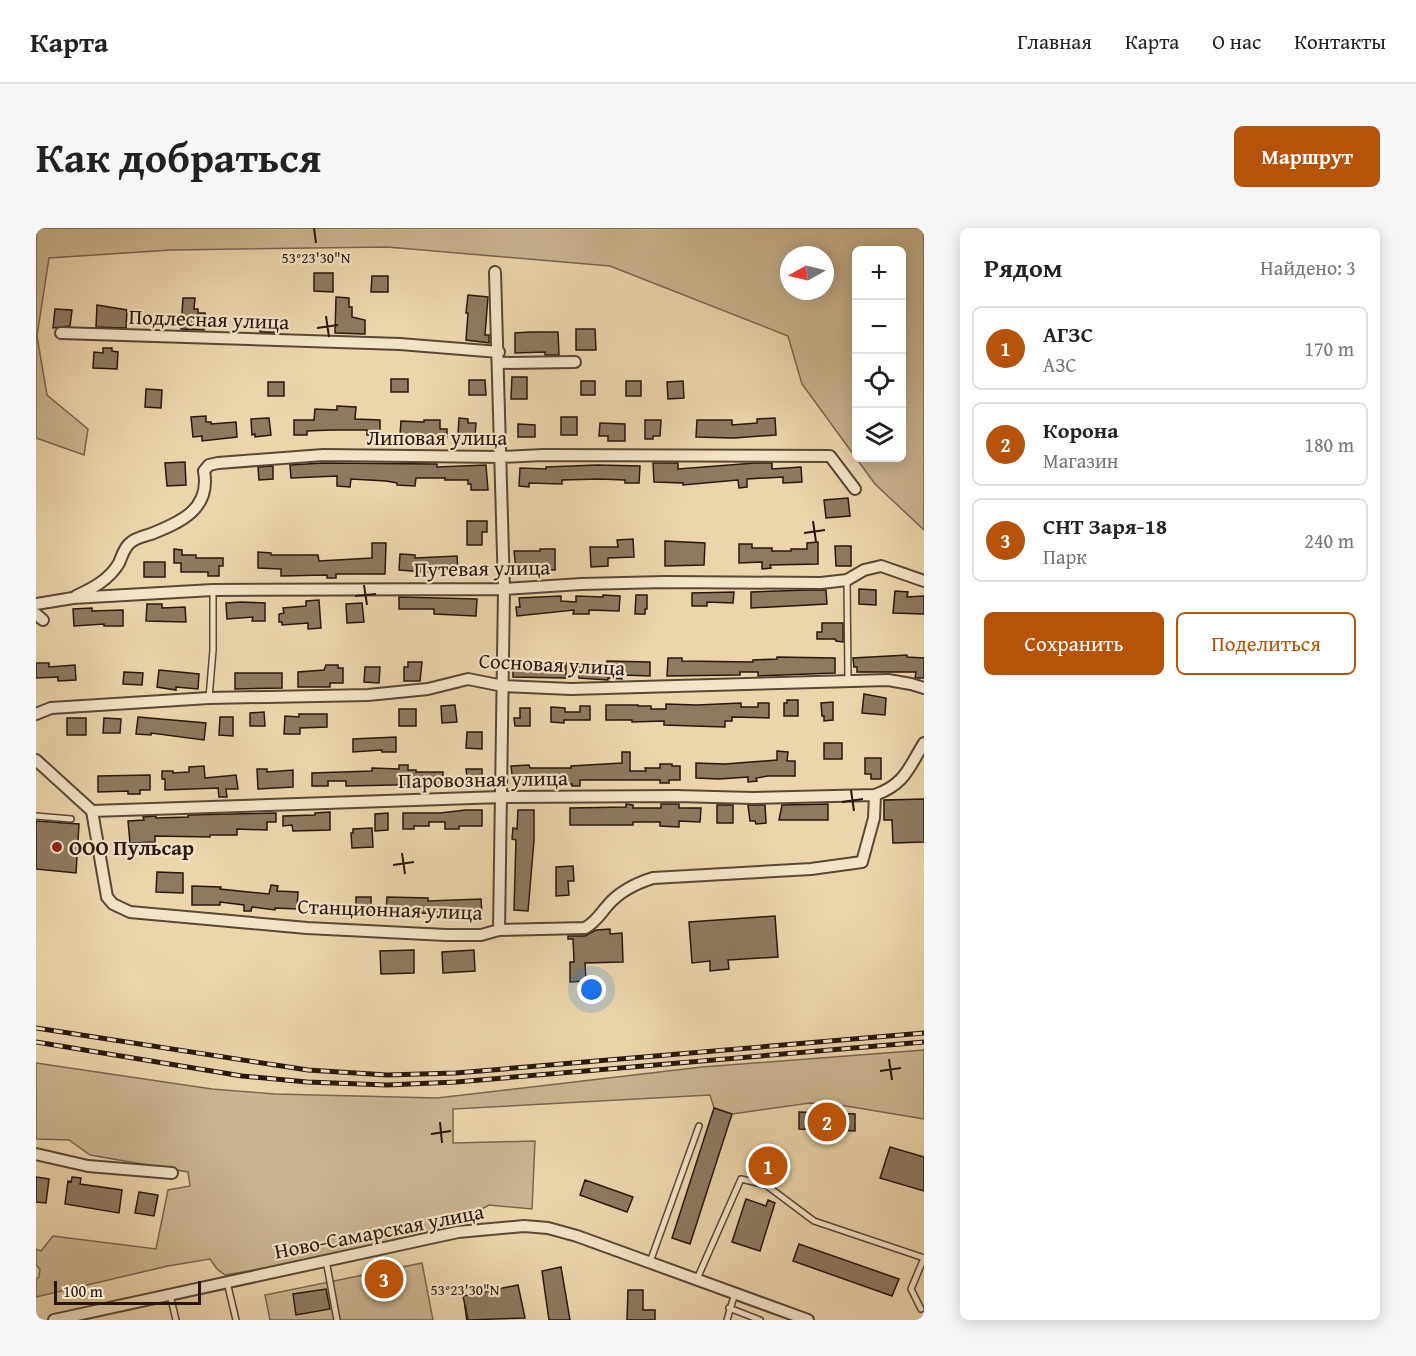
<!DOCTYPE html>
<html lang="ru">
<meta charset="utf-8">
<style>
body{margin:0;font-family:"Gentium Book Plus",serif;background:#f6f6f6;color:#222}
.controls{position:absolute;right:18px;top:18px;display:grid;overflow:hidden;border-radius:9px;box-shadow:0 3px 15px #0003}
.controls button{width:54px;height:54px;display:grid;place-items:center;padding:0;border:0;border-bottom:2px solid #e0e0e0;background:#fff;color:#222;font:30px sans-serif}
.compass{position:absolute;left:744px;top:18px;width:54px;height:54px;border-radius:50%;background:#fff;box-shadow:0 3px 15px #0003;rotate:262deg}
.scale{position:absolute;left:18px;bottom:15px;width:147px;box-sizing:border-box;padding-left:6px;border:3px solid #281710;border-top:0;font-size:16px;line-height:21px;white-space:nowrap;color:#281710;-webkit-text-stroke:4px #f2e4c8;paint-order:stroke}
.you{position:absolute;left:556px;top:762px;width:21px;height:21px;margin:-15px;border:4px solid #fff;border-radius:50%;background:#1a73e8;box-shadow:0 0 0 9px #1a73e833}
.badge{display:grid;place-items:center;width:39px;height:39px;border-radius:50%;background:#b45309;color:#fff;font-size:20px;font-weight:700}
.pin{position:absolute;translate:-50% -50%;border:3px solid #fff;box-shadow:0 2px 6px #0006}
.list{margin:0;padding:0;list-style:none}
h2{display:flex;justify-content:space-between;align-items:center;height:78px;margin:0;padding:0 24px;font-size:26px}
h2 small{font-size:20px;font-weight:400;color:#767676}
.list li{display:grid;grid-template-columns:39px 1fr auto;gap:18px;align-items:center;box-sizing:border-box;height:84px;margin:0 12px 12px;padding:0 12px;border:2px solid #e0e0e0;border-radius:9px}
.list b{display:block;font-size:22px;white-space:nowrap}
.list p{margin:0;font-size:20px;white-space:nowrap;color:#767676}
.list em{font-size:20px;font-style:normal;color:#767676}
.actions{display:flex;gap:12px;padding:18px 24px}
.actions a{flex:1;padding:14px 0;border:2px solid #b45309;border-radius:9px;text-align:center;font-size:21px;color:#b45309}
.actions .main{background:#b45309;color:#fff}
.icon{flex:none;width:33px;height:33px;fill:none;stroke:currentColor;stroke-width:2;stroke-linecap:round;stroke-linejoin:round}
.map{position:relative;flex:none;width:888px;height:1092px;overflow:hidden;border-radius:9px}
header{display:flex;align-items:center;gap:36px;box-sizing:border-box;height:84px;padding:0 30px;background:#fff;border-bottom:2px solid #e0e0e0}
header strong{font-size:28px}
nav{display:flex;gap:33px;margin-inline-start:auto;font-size:21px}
.intro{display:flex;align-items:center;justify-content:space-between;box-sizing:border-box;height:144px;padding:0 36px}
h1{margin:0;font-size:42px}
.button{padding:15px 27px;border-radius:9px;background:#b45309;color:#fff;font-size:21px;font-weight:700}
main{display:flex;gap:36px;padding:0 36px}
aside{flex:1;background:#fff;border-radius:9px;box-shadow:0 3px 15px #0003}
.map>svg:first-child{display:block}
.green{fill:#cab691;stroke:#796650;stroke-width:1.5;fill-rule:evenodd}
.building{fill:#8d7a61;stroke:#281710;stroke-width:1.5}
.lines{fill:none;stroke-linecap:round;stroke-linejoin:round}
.lane-casing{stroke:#594737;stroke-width:8}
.street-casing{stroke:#594737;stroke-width:14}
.lane{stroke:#f2e4c8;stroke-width:5}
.street{stroke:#f2e4c8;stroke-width:10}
.rail-casing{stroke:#281710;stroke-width:5}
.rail{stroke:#f2e4c8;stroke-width:3;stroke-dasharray:9;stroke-linecap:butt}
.ticks{fill:none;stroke:#281710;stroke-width:2}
.poi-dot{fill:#8f2418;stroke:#f2e4c8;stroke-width:2}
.labels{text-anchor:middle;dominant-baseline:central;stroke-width:4.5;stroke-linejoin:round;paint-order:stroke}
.street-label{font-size:21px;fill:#281710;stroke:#f2e4c8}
.poi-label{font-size:21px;font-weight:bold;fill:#281710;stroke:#f2e4c8;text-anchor:start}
.ticks-label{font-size:15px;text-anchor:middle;fill:#281710;stroke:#f2e4c8;stroke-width:4.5;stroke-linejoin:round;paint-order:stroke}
</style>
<header>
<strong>Карта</strong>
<nav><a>Главная</a><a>Карта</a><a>О нас</a><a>Контакты</a></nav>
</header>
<div class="intro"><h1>Как добраться</h1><a class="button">Маршрут</a></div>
<main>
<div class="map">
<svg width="888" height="1092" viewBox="0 0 888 1092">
<rect width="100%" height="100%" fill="#ebd6ab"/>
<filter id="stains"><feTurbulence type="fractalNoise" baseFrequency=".00333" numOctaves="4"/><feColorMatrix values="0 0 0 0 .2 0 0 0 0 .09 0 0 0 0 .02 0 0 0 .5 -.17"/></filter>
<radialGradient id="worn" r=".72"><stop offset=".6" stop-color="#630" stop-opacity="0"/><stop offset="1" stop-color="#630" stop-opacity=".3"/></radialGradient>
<path class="green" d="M0,0H888V302L839,256L766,156L752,108L574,38L351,19L135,22L13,30L1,108L11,167L52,201L48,227L0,210ZM866,22V230H820V22ZM753,27H789V63H753Z
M888,822V891L810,878L774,875L696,886L678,880L674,867L417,881V915L499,913L496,981L453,977L442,983V992C358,1012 274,1033 189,1047L181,1041L174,1031L132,1038L0,1069V1051L3,1049L4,1041L0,1037V1021L5,1023L17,1008L120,1021L132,962L154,958L152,944L54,927L33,912L0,911V835L176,861L239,866L401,870L666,839Z
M386,1035L397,1092H234L229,1067Z"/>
<path class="building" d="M278,45H297V64L278,63Z
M336,48H352V64H335Z
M432,67L452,69L449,107H453V115L430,112L432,85H430Z
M300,69L313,70V79H316V89L329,92V106L299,105Z
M147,70H159L158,81H162V85H169L168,102L145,101Z
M61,77L91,82L90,100L60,99Z
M19,81L36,82L34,98L17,100Z
M224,90L244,91L243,105L224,104Z
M540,101H559L560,122H540Z
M494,104H522L523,127H509V124L479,125V105Z
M67,120H76V123L82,124L81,141L57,140L58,124L67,125Z
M476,149H491V171H475Z
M355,151H372V164H355Z
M433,152H449L450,167H433Z
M545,153H559V167H545Z
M590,153H605V168H590Z
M647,153L648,170L632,171L631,154Z
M232,154H248V168H232Z
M110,161L126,162L125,180L109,179Z
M301,178L320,179L319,191L344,192V207H331V202H295L271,203V207H258V192H278L279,181L301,182Z
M170,188V194H175V196L200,194L201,209L166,213V208L157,209L155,189Z
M525,189H541V207H525Z
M233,190L235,207L219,209V206L216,207L215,191Z
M423,190L432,191V195H440L439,208L422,207Z
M739,190L740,207L698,210L660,209L661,192H696V197L721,195V191Z
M388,192H404V201H411V209L364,207L365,193L388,194Z
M609,192H625L624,208H617V211H609Z
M564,195L589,196V213H572V208H563Z
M482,196L499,197V209H482Z
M149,234L150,257L131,258L129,235Z
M287,235L401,236V239L450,237L452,262H435V256H432V252H409V250H380L379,258L361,257V255L350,253L315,251L314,259L301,258V248L255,250L254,237Z
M617,235H642V241L719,235H736V241L765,239L766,254L747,255V249L711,251V259L703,260L702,252L647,257V255L618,254Z
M561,237L604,238L603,255H589V252L563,251L526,252V256L493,255V259L483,258L484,240L510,241V239Z
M237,238V251L223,252L222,239Z
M812,270L814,288L790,290L788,272Z
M431,293H451V304H446V317H431Z
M597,311L598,329L572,330V338L555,339L554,319H582L581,312Z
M629,313L669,315L668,337L629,338Z
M782,314V336L734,337L735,340L726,341V334L703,335V316H716V320H736V323H755V321H771V315Z
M336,315H350L349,346H300V350H291V347L245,348V341L222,340V324L235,325V327H282L283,333L336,330Z
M799,318H815V338H800Z
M138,321L146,322V327H160V330H187V338H183V348H172V344H145V335H138Z
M504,321H519V342L480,341L478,323H504Z
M364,326L379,327V330L421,328L422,343L389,344L363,342Z
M108,334H129V349H108Z
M823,361L840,362V377L823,376Z
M772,362H790L791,376L715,380V364Z
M859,363L872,364L871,369L888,368V386L857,385Z
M698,364L697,375L671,374V378H656V365Z
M567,367L584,368L583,383L553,382V386H537L538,382L481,388L480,379H484L483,370L525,368V373L540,374V368L567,369Z
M600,367H611V381H609V386H599Z
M363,369L441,371L440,388L398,386V381H363Z
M283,372L285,400L272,401V395L246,397V394H243V386L248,385L247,380L270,378V373Z
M205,374L229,375V393H216L217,389L191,391L190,375Z
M326,375L328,394L311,395L310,376Z
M111,376H126V380L149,379L150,394L110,393Z
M56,380V383L87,382V398H68V396L38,398L37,381Z
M786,395H807V414L800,413L799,411H781V404H786Z
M871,427V429L888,430V450H879L880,444H821V439H818L817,430Z
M741,429L799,430V445L722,448V444H704V447L631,448L632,430H646V433L717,434V432L741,431Z
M571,433L614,434V448L586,447V451L572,450V452L543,450V435H553V439H571Z
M372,434H386L384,453H368V439H372Z
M510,434L530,435V450L477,449V435Z
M0,435H13V439L39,437L40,452L22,453V449L0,450Z
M290,437H302V440H307V455H294V459H262V444L288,442Z
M329,439H344L343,455L328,454Z
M123,442L163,446L162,461L140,459V462L121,459Z
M88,444L107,445L106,457L87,456Z
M199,445H246V460L199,461Z
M828,466L850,470L849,487L826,485Z
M751,472H762V488H748V475H751Z
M797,474V492L788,493V488H786L785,475Z
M705,475V479H722V475H733V490L696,489V493H689V499L628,497V493L596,494V492H570V477H602V478H615V481H630V476L661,477Z
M419,477L421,494L406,495L405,478Z
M544,478H554V492H528V495L515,494V479L529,480V484H544Z
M484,480H494V498H479L478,490H484Z
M363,481H380V498H363Z
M228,484L229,498H214V485Z
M263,486H291V499L264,500V506H248L249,488L263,489Z
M102,489L170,495L168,512L115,505V507L100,506Z
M184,489H197V508L183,507Z
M31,490H50V507H31Z
M68,490L85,491L84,505H67Z
M431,504H446V521L430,520Z
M360,509V524H346V522L317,524V511Z
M788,515H806V531H788Z
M741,523L752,524L751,533H759V548H732L720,550L721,553L712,554V549L683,551L660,550V535L689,536L741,532Z
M586,524H594V543H610L609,540H624V536H636V538H644V552H633V555H624V552H544V558H536V556H518V552L477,554L475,538L493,537L494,540H535V538L586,535Z
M829,530H845V551H835V546H829Z
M363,537H372V542H380V544H407V556L310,558V553H292V558H276V545L336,543V540L363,541Z
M168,538L169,550L200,547L202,561H190L191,569H183L182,560L129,562V551H126V543H137V545L153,544V539Z
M221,541H231V544L257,542V559L222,561Z
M430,541H446V556H432Z
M114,547V562H104V566H92V563L62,564V548Z
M888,571V614L857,615L856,592H848V572Z
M590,576L597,577V580H625V576H643V580H665L664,594L643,593V599L624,598V594H597V597H534V580L590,579Z
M792,576V592H743L746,577Z
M681,577H697V595H681Z
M712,577H729L730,595L720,596L719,593H714Z
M430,582H446V598H423V601H409V594H393V598H378V601H367V585H404Z
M482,582H498V612L492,683L478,682L480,612L476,611L477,600L481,601Z
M294,584V602L257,603L256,597L247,598V588L279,587V585Z
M240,585V594H231V602L201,601V607H174V609L119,608V614L94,615L92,593L108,592L107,589L120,588V590L152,589V587Z
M352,585V602L339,603V586Z
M0,593L43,596L40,645L0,641Z
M336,600L337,619L316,620L315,605H317V601Z
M537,638L538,653H532L533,667L520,668V639Z
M121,644L147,645V665L120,664Z
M235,657L242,658L241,663L262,664L261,681L239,680V682L216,679L215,683H208V677L184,674V677H156V658L185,659L184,661L233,666Z
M320,669H335V684H320Z
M351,669L392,670V673L445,671L446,687L350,684Z
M739,688L742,729L692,732L693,741L674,743V733L656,735L653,694Z
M574,701V706L586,705L587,734L549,735L550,753L534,754V734H538L537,711H532V708H549L560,702Z
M378,722V745L345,746L344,723Z
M438,722L439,743L407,745L406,724Z
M678,880L696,886L654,1016L636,1010Z
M763,884L819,886V903L763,901Z
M854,919L888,929V963L844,950Z
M0,949L13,951L10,975L0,974Z
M36,949L45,950L44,956L86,962L83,985L29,976L32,953L35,954Z
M549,952L597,969L591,984L544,967Z
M103,964L122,967L118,988L99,985Z
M710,971L730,978L732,972L739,975L724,1023L696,1014Z
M763,1016L863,1051L856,1068L757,1033Z
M525,1039L534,1092H513L506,1043Z
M482,1057L489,1090L432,1092L427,1068Z
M290,1061L294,1081L260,1087L257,1066Z
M592,1062H607V1082H619V1092H591Z"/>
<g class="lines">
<g class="lane-casing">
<path id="lane" d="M811,352L812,452
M173,470L177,422V362
M0,588L35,591
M290,1032L301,1092
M614,1034L663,898
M661,1051L705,951L730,957L778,993L888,1030L875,1061L885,1081
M191,1054L200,1092
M134,1067L140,1092
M693,1080L724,1092
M691,1092L699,1065"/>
</g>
<g class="street-casing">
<path id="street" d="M459,44L468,361L463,702
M25,105L364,116L463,124
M463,135L539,134
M40,368C57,360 73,352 83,335C86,328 88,320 94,315C99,310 108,308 115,306C145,294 175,281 168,243L173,237L182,235L287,227L465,229L507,227L794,228L819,261
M0,376L37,370L177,362L468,361L545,356L629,354L785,355L811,352L828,342L845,338L888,353
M0,386L7,392
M0,486L15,480L173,470L332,467L392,461L432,451L467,458L535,461L852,452L875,456L888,460
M0,532L56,583L71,669L77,676L94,684L271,700L410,707H445L463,702L549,700C560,694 564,686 572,677C584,663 601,655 617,650L775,641L826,634L838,590L839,567
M56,583L465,569L640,568L717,570L839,567C869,556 872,541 888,515
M0,926L52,938L136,945
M18,1092L422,1004L488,998L512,1000L541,1008L772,1092"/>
</g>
<use href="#lane" class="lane"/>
<use href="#street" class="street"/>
<g class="rail-casing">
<path id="rail" d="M0,800L272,842L351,847L420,845L888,805
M0,814L206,848L271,854L351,857L420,854L888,814"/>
</g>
<use href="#rail" class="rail"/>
</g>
<path class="ticks" d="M278,0L280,15M290,88L293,109M281,100L302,97M777,293L780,314M768,305L789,302M328,357L331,377M319,368L340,366M815,562L818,583M806,574L827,571M366,625L369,646M357,637L378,634M853,831L856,852M844,843L865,840M404,894L406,915M395,906L415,903M429,1077L431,1092"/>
<circle class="poi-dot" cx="21" cy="619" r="6"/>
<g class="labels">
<g class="street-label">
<text transform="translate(173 91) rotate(2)">Подлесная улица</text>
<text x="401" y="209">Липовая улица</text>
<text transform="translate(446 340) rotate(-1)">Путевая улица</text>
<text transform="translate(516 436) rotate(3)">Сосновая улица</text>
<text transform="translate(447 551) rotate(-1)">Паровозная улица</text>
<text transform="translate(354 681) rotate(2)">Станционная улица</text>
<text transform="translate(343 1003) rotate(-11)">Ново-Самарская улица</text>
</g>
<g class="poi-label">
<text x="33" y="619">ООО Пульсар</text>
</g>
</g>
<g class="ticks-label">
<text x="280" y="35">53°23'30"N</text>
<text x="429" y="1067">53°23'30"N</text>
</g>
<rect width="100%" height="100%" filter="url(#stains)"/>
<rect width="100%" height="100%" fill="url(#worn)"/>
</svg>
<div class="controls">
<button>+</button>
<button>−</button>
<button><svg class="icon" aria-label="locate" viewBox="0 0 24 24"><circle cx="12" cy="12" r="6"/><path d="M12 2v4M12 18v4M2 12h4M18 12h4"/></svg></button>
<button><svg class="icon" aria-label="layers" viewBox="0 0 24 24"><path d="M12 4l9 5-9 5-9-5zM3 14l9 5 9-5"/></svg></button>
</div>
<svg class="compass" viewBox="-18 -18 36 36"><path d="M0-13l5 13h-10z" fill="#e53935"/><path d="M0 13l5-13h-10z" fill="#767676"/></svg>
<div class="scale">100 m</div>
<div class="you"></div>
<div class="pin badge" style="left:732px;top:938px">1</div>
<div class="pin badge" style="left:791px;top:894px">2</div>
<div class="pin badge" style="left:348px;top:1051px">3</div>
</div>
<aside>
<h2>Рядом<small>Найдено: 3</small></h2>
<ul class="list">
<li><span class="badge">1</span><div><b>АГЗС</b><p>АЗС</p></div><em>170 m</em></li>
<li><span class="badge">2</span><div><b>Корона</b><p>Магазин</p></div><em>180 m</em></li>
<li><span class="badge">3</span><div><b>СНТ Заря-18</b><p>Парк</p></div><em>240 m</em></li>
</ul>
<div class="actions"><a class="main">Сохранить</a><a>Поделиться</a></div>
</aside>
</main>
